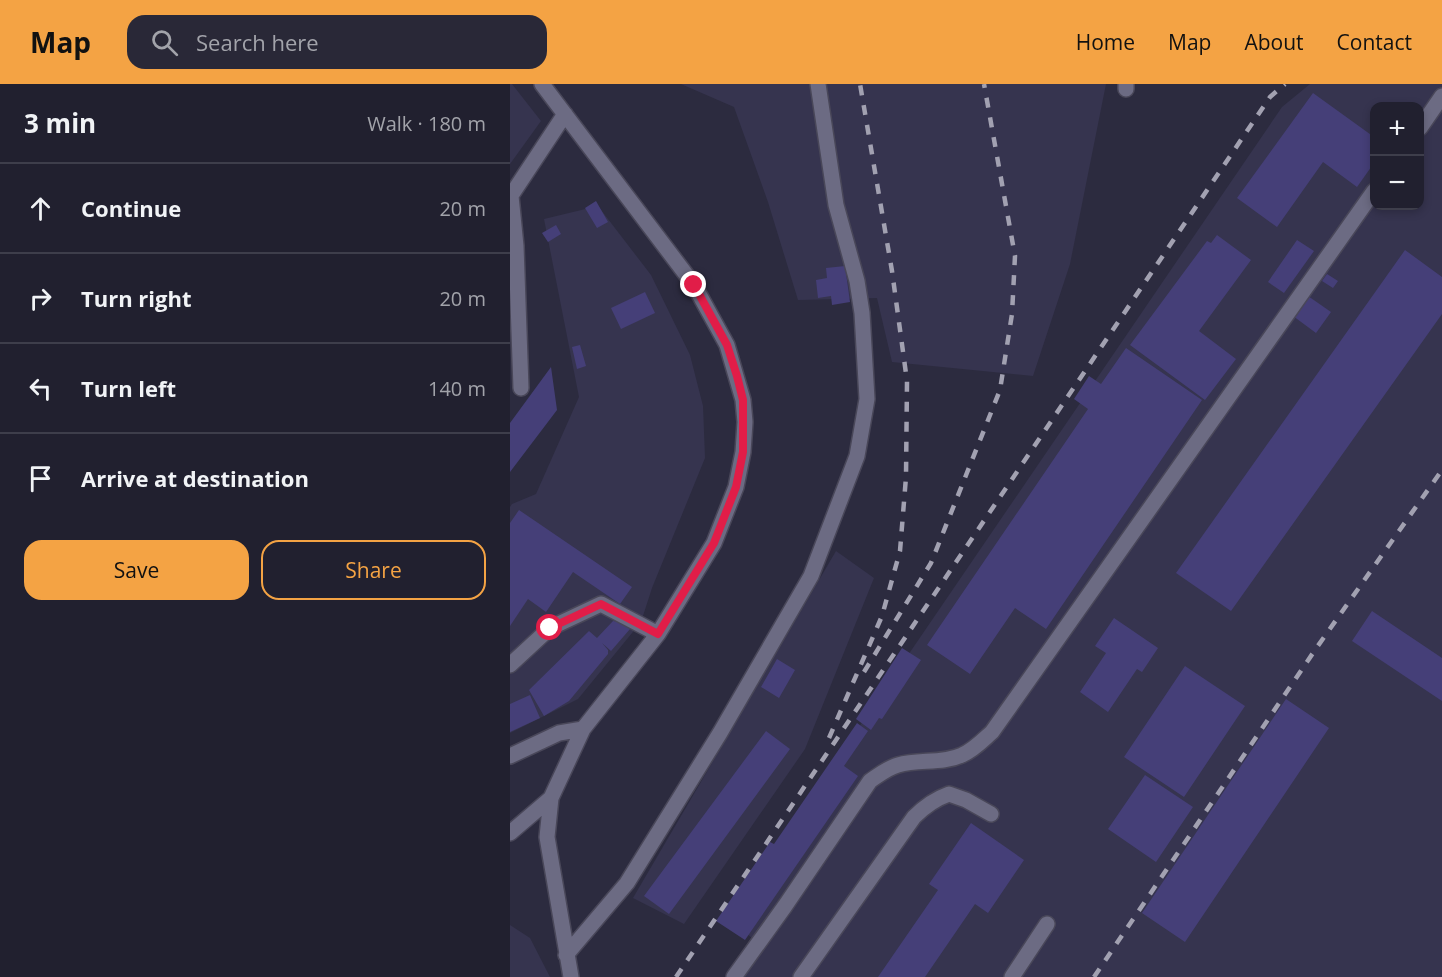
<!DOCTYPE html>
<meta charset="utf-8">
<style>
body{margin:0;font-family:"Open Sans",sans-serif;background:#292837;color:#f1f3f6}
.controls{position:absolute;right:18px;top:18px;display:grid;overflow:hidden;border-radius:12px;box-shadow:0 3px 9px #0003}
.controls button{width:54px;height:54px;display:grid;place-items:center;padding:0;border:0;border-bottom:2px solid #3e3e4b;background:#21202f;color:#f1f3f6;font:30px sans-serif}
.stop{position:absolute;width:18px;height:18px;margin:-14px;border:4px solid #e11d48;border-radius:50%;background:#fff}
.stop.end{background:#e11d48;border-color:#fff;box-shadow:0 2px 6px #0008}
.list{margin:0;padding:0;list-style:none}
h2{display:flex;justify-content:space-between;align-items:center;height:78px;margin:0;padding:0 24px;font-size:26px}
h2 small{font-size:20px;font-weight:400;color:#a2a3aa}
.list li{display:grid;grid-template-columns:39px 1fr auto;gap:18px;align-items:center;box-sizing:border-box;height:90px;padding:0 24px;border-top:2px solid #3e3e4b}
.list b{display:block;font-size:22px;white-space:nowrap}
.list em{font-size:20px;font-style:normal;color:#a2a3aa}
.actions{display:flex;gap:12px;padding:18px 24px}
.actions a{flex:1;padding:14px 0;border:2px solid #f4a344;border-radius:18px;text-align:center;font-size:21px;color:#f4a344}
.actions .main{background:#f4a344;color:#111}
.icon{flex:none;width:33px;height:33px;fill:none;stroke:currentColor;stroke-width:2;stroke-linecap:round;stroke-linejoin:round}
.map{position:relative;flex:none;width:932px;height:893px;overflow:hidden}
header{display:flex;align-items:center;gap:36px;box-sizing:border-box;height:84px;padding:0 30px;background:#f4a344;color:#111}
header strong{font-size:28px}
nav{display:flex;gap:33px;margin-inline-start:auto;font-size:21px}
.search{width:420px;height:54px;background:#292837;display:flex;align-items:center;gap:15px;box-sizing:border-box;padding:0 21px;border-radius:18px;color:#a2a3aa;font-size:22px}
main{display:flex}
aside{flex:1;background:#21202f}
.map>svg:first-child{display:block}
.built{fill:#36344f;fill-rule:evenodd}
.building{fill:#453f78}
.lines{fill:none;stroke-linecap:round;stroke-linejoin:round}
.minor-casing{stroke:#494759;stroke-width:18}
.minor{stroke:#6c6b83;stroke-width:15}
.rail{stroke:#a2a1b1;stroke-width:4.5;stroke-dasharray:10 10;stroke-linecap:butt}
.route{stroke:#e11d48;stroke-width:8}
</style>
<header>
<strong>Map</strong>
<div class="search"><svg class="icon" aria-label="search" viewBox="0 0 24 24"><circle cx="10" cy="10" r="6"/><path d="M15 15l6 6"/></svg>Search here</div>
<nav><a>Home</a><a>Map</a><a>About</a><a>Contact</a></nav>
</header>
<main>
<aside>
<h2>3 min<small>Walk · 180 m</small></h2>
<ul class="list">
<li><svg class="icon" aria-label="ahead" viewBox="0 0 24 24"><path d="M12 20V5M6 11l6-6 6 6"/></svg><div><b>Continue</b></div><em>20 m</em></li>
<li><svg class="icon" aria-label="right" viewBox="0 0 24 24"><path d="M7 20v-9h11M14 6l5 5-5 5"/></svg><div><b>Turn right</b></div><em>20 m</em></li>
<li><svg class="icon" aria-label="left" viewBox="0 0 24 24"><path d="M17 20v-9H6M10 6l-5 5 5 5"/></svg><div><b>Turn left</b></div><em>140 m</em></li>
<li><svg class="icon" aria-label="arrive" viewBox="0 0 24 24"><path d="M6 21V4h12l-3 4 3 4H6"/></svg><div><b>Arrive at destination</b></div></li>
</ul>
<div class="actions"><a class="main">Save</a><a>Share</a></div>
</aside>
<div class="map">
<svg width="932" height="893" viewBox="0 0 932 893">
<rect width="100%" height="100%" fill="#2c2b3f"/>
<path class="built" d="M0,0H2L31,37L0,80Z
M171,0H596L560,180L523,292L382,278L367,214L288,216L258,118L224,23Z
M800,0H932V893H231L252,862L218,835L772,23ZM864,22H910V122H864Z
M88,122L141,191L180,271L193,322L195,374L142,504L131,538L68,615L0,649V423L2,420L26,410L69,313L34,135Z
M326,467L364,494L295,665L174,840L123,814Z
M0,841L20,854L40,893H0Z"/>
<path class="building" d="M803,9L864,53V79L847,103L813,78L767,143L727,114Z
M86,117L98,138L87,144L75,124Z
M46,141L51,150L38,158L32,149Z
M707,151L741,176L689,247L726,275L695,316L620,261L697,157L701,159Z
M787,156L804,167L774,209L758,198Z
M895,166L932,193V230L721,527L666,489Z
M335,182L340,218L322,221L321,212L308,214L306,196L317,194L316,184Z
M817,190L828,197L823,204L812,197Z
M135,208L145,229L111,245L101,224Z
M798,212L821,228L806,249L783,232Z
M70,261L76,282L67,285L62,263Z
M616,264L692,316L536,545L505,524L460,590L417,561L578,325L564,315L579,292L591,300Z
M41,283L47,326L0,388V339Z
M9,426L122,503L110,520L63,488L36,528L18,515L0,542V439Z
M862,527L932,574V617L842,557Z
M604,534L648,564L632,588L627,585L598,628L570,608L596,569L585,562Z
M103,537L112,538L120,545L101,567L92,559L98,566V570L59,617L34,632L19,606L79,547L87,554Z
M392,564L411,576L372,635L369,634L361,646L346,635Z
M267,575L285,586L269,614L251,603Z
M675,582L735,622L674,713L614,673Z
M20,611L30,634L0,648V620Z
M776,615L819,644L675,858L632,829Z
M347,639L358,647L334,682L348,692L235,856L206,837L260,758L264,760Z
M256,647L280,665L159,830L134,812Z
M635,691L683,723L646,778L598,745Z
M461,739L514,776L478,829L465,820L415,893H368L428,806L419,800Z"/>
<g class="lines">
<g class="minor-casing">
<path id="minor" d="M32,0L184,201L217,261L233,316L235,338L233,368L226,403L204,459L148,550L73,645L41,714L37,753L61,893
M616,0V5
M910,44L932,12
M1,112L6,162L11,304
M0,113L55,30
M0,581L40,544L91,520L148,550
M0,672L49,649L73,645
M0,749L41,714
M56,871L117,799L210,649L301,492L347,372L357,315L352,229L347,197L326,121L308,0
M224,893L275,822L360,697C369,691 377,684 388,681C409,675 432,680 452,671C464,666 473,656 482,648L864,107
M291,893L404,733C415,722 425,715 439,710L456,716L481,730
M502,893L537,840"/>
</g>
<use href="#minor" class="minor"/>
<path class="rail" d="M354,588L421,479L490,306L502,230L505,172L474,0
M319,654L372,532L390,467L396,393L397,297L382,187L350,0
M166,893L760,13L775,0
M584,893L805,566L932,386"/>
</g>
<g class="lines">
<path class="route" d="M40,544L91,520L148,550L204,459L226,403L233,368V316L227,292L217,261L184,201"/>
</g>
</svg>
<div class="controls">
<button>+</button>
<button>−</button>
</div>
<div class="stop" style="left:40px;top:544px"></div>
<div class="stop end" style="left:184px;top:201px"></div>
</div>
</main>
